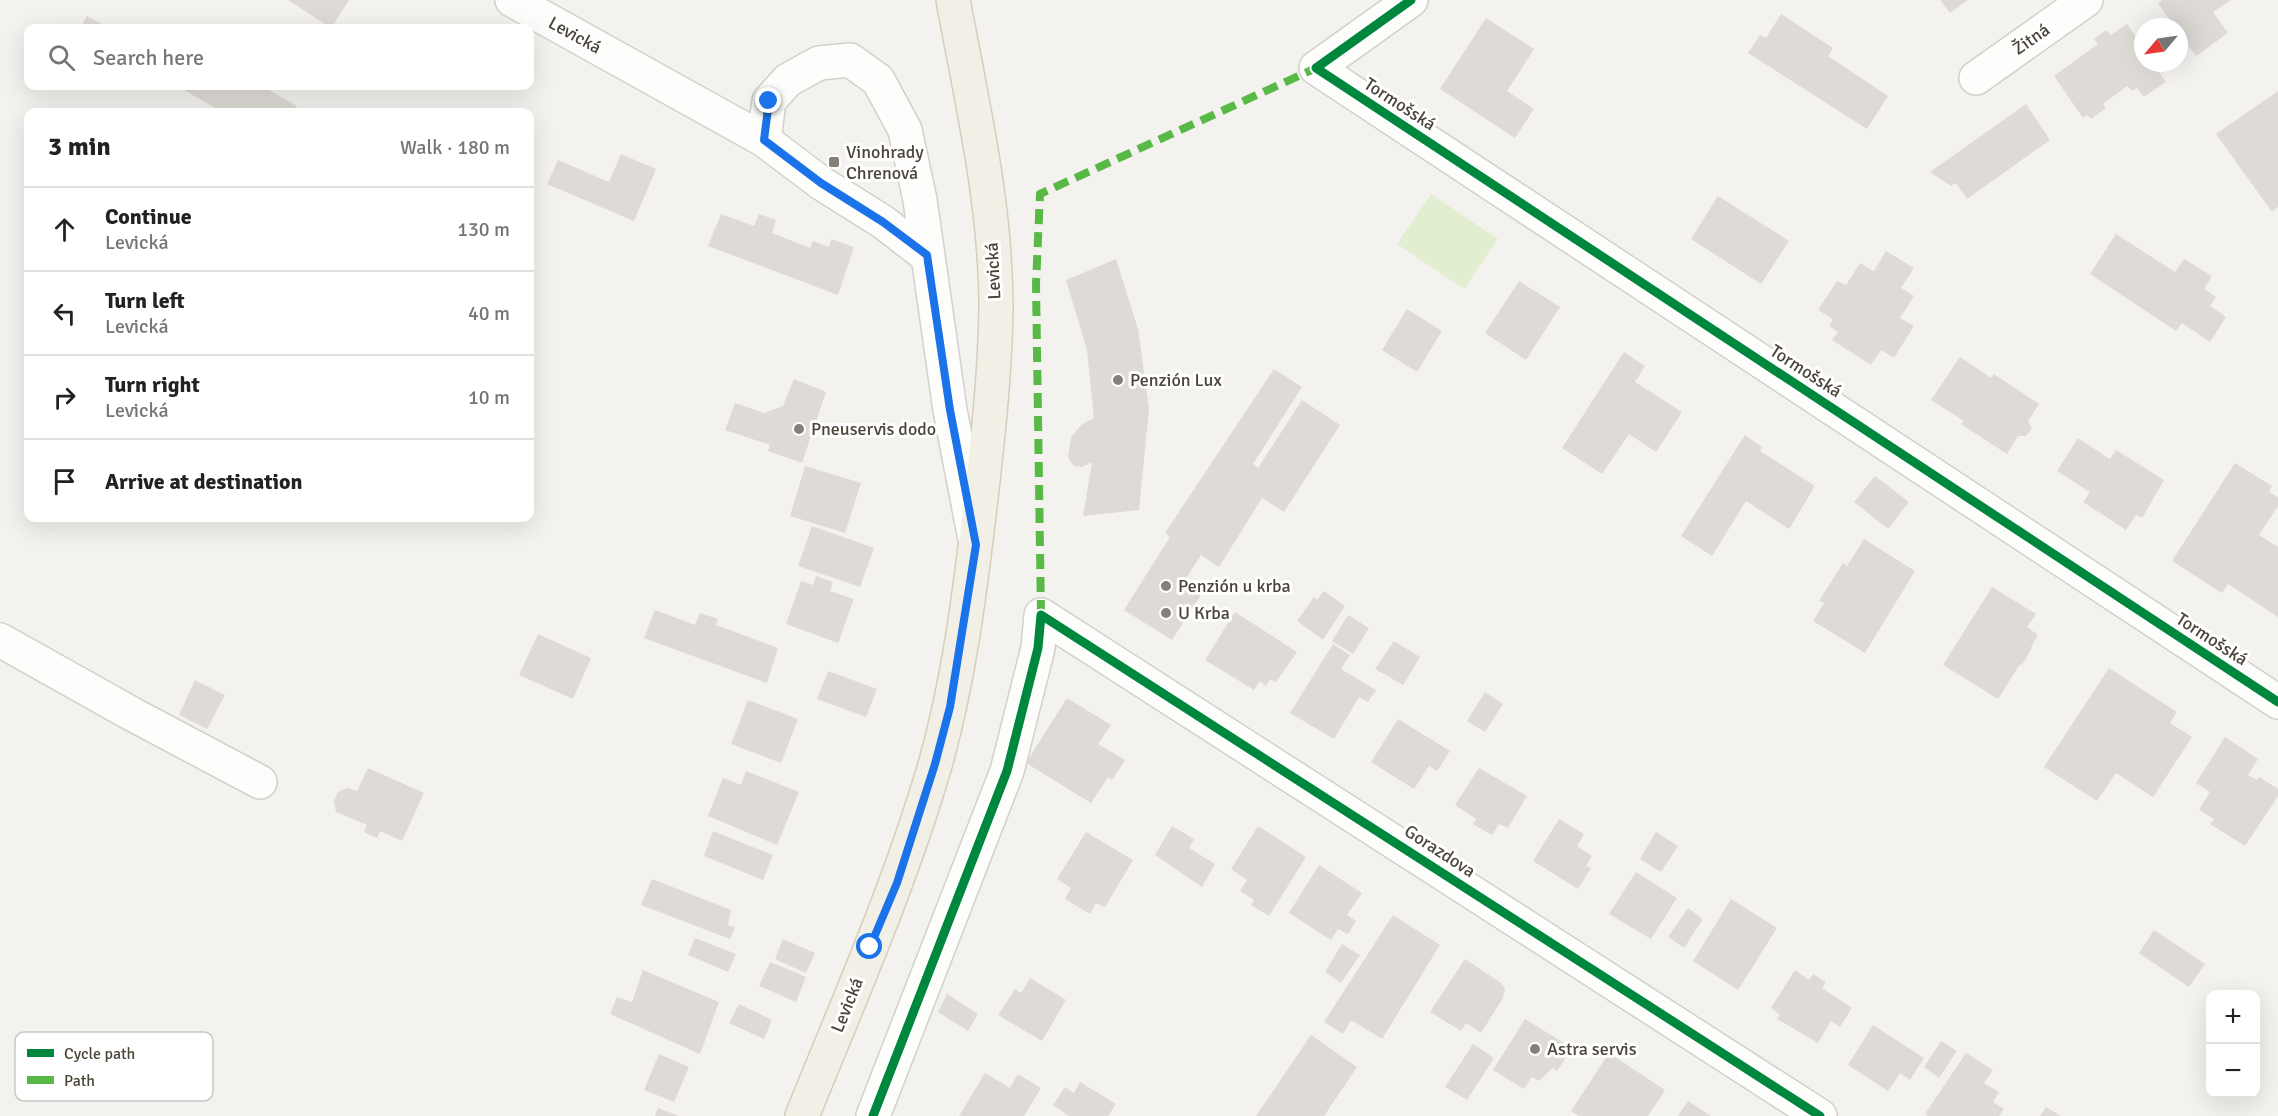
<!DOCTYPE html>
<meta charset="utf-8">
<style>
body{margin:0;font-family:Signika,sans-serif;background:#f6f6f6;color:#222}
.controls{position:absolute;right:18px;bottom:18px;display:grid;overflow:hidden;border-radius:12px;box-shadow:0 6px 24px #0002}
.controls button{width:54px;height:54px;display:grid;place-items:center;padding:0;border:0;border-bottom:2px solid #e0e0e0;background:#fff;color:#222;font:30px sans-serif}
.compass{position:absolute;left:2134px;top:18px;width:54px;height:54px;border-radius:50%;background:#fff;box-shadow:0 6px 24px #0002;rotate:241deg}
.stop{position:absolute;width:18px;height:18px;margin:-14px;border:4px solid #1a73e8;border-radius:50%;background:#fff}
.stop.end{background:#1a73e8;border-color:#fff;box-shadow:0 2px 6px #0008}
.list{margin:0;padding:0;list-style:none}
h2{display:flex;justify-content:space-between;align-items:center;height:78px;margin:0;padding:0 24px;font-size:26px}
h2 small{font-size:20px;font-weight:400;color:#767676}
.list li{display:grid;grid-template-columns:39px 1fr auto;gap:18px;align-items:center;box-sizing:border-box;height:84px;padding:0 24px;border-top:2px solid #e0e0e0}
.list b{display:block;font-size:22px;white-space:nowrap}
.list p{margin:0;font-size:20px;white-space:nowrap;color:#767676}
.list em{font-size:20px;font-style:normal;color:#767676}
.icon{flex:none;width:33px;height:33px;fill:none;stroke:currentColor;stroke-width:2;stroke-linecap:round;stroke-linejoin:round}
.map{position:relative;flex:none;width:2278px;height:1116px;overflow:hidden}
.search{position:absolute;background:#fff;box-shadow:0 6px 24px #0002;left:24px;top:24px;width:510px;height:66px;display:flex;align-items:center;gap:15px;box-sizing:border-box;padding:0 21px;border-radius:12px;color:#767676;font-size:22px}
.panel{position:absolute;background:#fff;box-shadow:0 6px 24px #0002;left:24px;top:108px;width:510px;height:414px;border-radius:12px}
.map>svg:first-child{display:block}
.green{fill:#e1eecf}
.building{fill:#dedbd6}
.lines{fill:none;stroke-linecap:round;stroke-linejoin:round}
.minor-casing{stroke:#d2d0cb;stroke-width:36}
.major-casing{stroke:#d6cebb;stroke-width:36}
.minor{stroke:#fdfdfc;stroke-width:33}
.major{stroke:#f2efe6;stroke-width:33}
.quiet{stroke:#58b947;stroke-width:8;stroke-dasharray:15 8;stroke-linecap:butt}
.cycleway-casing{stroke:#fff;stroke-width:13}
.cycleway{stroke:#00873e;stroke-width:9}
.route{stroke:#1a73e8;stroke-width:8}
.poi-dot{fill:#868178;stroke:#fff;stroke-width:2}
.labels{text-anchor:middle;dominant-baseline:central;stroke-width:6;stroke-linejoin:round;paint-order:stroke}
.street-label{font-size:18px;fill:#4b4439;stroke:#fff}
.poi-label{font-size:18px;fill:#4b4439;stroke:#fff;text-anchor:start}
.key{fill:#fff;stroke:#c9c7c4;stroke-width:1.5}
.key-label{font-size:16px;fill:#4b4439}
</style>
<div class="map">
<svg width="2278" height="1116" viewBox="0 0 2278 1116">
<rect width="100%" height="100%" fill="#f4f2ee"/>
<path class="green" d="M1431,194L1498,239L1464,289L1397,244Z"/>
<path class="building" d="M288,0H349L331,28Z
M1940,0H1968L1950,13Z
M2162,0H2231L2213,12L2228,33L2196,56L2179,33V27H2175L2158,3Z
M1781,14L1833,48L1828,56L1888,96L1867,129L1748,53L1760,35L1766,38Z
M87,16L109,28H80Z
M1486,18L1534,49L1507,91L1534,109L1515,138L1440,89Z
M2127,24L2143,46V63H2155L2157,66L2155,67L2166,82L2144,97L2137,88L2132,91L2127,86L2103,104L2106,108L2091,119L2087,115L2083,118L2054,76L2098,44L2094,39L2106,30L2111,35Z
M177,86H262L297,106L293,112H222Z
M2278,91V207L2272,212L2216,134Z
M2026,104L2050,140L1967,199L1956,183L1951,186L1930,172Z
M621,154L656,169L634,221L547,184L558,160L609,182Z
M1718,196L1789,241L1761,284L1691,239Z
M721,214L754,226L759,214L776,220L772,233L810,248L813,241L829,247L831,239L854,247L838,295L708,246Z
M2116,234L2175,272L2184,259L2212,276L2204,289L2216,297L2210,306L2226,317L2210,342L2182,323L2176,331L2090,274Z
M1886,251L1914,268L1901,288L1914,296L1900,318L1914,326L1894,358L1881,350L1871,365L1832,340L1838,332L1829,326L1833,319L1818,310L1837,281L1846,285L1860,263L1874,271Z
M1116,259L1138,329L1149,409L1139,510L1083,516L1092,462L1082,467L1074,466L1068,458L1071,438L1081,425L1094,418L1087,350L1066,280Z
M1519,281L1560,307L1526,360L1485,333Z
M1407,309L1442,331L1417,372L1382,350Z
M1624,352L1645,366L1635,382L1682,412L1656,452L1629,434L1602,474L1562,448Z
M1960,357L1991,378L1994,374L2039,404L2028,421L2032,428L2026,436H2018L2007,454L1961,424L1964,421L1931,400Z
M1274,369L1302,387L1253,464L1258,468L1302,400L1340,425L1284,512L1262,498L1219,567L1201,555L1185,580L1203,592L1172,640L1124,610L1170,537L1165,533Z
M794,379L826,392L802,463L768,451L770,445L725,430L735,403L764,413L783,406Z
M1745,435L1762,447L1760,451L1815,486L1789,529L1746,501L1712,556L1681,536Z
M2078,438L2110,459L2116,450L2164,480L2142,518L2136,515L2126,530L2083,502L2090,492L2057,471Z
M2235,463L2272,486L2269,492L2278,497V506L2259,535L2278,547V617L2228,584L2222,593L2172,561Z
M805,466L861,483L845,533L790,516Z
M1875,476L1909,502L1888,529L1854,502Z
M812,526L874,548L860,587L798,566Z
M1864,539L1915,571L1865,653L1813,621L1824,603L1819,601L1843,563L1847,566Z
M816,576L833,582L830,591L854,599L838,643L786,624L801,581L813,585Z
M1992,587L2036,614L2027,627L2038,635L2031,647L2032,648L2022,665L2020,664L1998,699L1943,665Z
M1324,591L1345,606L1323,640L1297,621L1314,597L1317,600Z
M655,610L695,625L700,613L718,619L716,625L778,648L767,683L644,638Z
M1235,612L1297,652L1276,682L1270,679L1266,686L1260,681L1254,690L1205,660Z
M1348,615L1369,628L1353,654L1332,641Z
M538,634L591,658L573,699L519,675Z
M1394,641L1420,657L1403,685L1375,669Z
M1333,644L1350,655L1341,669L1376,690L1368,702L1359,697L1334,739L1290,713Z
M2109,668L2177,712L2170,723L2192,737L2153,797L2116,773L2097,801L2044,767Z
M828,671L877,689L866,717L817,699Z
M195,680L225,695L207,729L179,715Z
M1485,692L1503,704L1485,732L1467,721Z
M1067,698L1111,725L1098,744L1125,760L1112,780L1108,777L1091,803L1026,763Z
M748,700L798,719L781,763L731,744Z
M1398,719L1450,751L1437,771L1429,766L1414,789L1371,762Z
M2225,737L2258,759L2248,775L2257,780L2259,777L2278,789V796L2245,846L2210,824L2214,819L2199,810L2210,792L2196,783Z
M368,768L424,793L402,841L380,831L377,838L364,832L367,825L336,812L334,801L338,792L347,788L357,791Z
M1479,768L1527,796L1508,828L1499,824L1492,835L1473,824L1476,819L1455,805Z
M746,771L799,792L777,845L708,816L723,778L741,785Z
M1559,819L1584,834L1577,846L1592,856L1586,866L1591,868L1578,889L1533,861Z
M1172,826L1194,839L1189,848L1215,864L1202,887L1155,855Z
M1258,826L1306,857L1269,916L1251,905L1254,900L1240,891L1247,880L1231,869Z
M713,831L773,855L763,880L704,856Z
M1086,832L1133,860L1105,907L1096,903L1090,914L1065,899L1071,888L1057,879Z
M1656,832L1678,846L1661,872L1640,859Z
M1319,865L1362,893L1347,915L1356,921L1348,934L1338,929L1331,940L1289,913Z
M1636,872L1677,898L1651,939L1609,914Z
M652,879L731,910L728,925L735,927L730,939L641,905Z
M1731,899L1777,928L1738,990L1693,961Z
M1688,908L1703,919L1684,948L1668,937Z
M1393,915L1440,945L1382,1039L1351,1020L1343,1034L1324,1022Z
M2154,930L2205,964L2189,987L2139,953Z
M695,938L736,954L728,972L688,955Z
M783,939L815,953L806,973L775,959Z
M1342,944L1360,955L1341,983L1325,972Z
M1465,959L1501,983L1505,989L1503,998L1481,1033L1466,1023L1461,1031L1430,1012Z
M770,962L806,977L796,1002L759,986Z
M643,970L719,1002L700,1054L610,1014L617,997L632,1002Z
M1795,970L1809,980L1813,974L1826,982L1822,988L1852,1008L1840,1027L1831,1021L1818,1043L1777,1019L1780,1015L1771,1008Z
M1030,978L1066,1000L1042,1041L998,1015L1015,989L1021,993Z
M947,994L978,1014L968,1031L938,1012Z
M739,1004L772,1020L764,1039L729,1023Z
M1525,1019L1572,1048L1557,1071L1553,1068L1539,1081L1532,1077L1524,1089L1493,1070Z
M1873,1025L1924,1058L1910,1080L1900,1073L1888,1091L1848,1065Z
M1311,1035L1357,1067L1324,1116H1256Z
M1941,1041L1957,1051L1939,1078L1924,1067Z
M1473,1044L1494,1058L1467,1100L1445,1087Z
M1609,1053L1665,1090L1648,1116H1579L1571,1111Z
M1966,1053L1993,1070L1984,1083L1999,1092L1993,1102L2004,1109L1999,1116H1928L1925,1114Z
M659,1054L689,1067L674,1102L644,1090Z
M985,1073L1010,1088L1018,1074L1041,1088L1024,1116H959Z
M1080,1082L1116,1104L1108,1116H1069L1053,1105L1065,1087L1074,1093Z
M1688,1101L1711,1116H1678Z
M2046,1107L2061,1116H2040Z
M658,1108L679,1116H655Z"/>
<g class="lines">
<g class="minor-casing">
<path id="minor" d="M512,0L764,140L821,183L883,222L927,256
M1411,0L1316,68L2278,702
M1976,78L2086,0
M764,140L769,101L788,80L819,63L850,60L878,80L905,130L920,200L950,410L974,534
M0,640L132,714L260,782
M873,1116L1007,771L1038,648L1041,615L1820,1116"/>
</g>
<g class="major-casing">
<path id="major" d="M802,1116C849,1000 900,885 935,765C958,684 969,599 979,515C987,447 995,378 996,308C996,204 972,102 953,0"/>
</g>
<use href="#minor" class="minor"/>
<use href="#major" class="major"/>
<path class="quiet" d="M1041,615L1036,284L1040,194L1316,68"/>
<g class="cycleway-casing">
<path id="cycleway" d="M1411,0L1316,68L2278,702
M873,1116L1007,771L1038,648L1041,615L1820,1116"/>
</g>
<use href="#cycleway" class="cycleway"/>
</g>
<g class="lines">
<path class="route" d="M769,101L764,140L821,183L883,222L927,255L950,410L976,545L950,707L935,764L897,883L870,947"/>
</g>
<g class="poi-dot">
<rect x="828" y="156" width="12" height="12" rx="3"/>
<circle cx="1118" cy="380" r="6"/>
<circle cx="799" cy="429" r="6"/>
<circle cx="1166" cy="586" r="6"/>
<circle cx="1166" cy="613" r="6"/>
<circle cx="1535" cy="1049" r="6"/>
</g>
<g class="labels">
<g class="street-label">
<text transform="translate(575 35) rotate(29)">Levická</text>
<text transform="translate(2031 39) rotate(-35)">Žitná</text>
<text transform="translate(1400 104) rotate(33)">Tormošská</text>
<text transform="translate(993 271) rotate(-93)">Levická</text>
<text transform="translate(1806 371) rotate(33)">Tormošská</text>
<text transform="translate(2212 639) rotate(33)">Tormošská</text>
<text transform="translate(1440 851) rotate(33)">Gorazdova</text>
<text transform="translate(847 1005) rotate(-68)">Levická</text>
</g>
<g class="poi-label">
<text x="846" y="152">Vinohrady<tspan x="846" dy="21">Chrenová</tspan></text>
<text x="1130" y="380">Penzión Lux</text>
<text x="811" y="429">Pneuservis dodo</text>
<text x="1178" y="586">Penzión u krba</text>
<text x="1178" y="613">U Krba</text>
<text x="1547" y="1049">Astra servis</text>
</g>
</g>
<rect x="15" y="1032" width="198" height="69" rx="9" class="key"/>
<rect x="27" y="1049" width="27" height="8" fill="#00873e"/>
<rect x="27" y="1076" width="27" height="8" fill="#58b947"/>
<g class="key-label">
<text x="64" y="1059">Cycle path</text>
<text x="64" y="1086">Path</text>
</g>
</svg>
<div class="controls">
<button>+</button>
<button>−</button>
</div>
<svg class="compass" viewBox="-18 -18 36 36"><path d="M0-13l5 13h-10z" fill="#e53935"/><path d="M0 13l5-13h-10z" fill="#767676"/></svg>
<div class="stop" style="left:870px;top:947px"></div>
<div class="stop end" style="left:769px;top:101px"></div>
<div class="search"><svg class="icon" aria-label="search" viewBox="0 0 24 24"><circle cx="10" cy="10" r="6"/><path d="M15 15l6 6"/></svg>Search here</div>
<section class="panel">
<h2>3 min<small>Walk · 180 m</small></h2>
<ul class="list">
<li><svg class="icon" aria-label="ahead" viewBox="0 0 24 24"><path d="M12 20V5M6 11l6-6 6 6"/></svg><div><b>Continue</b><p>Levická</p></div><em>130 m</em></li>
<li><svg class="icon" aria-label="left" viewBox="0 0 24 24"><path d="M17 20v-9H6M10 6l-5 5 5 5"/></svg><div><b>Turn left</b><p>Levická</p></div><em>40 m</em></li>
<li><svg class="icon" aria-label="right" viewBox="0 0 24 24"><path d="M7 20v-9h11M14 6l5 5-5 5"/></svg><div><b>Turn right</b><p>Levická</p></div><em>10 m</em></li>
<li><svg class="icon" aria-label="arrive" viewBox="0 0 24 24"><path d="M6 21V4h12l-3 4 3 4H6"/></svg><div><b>Arrive at destination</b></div></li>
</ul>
</section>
</div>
